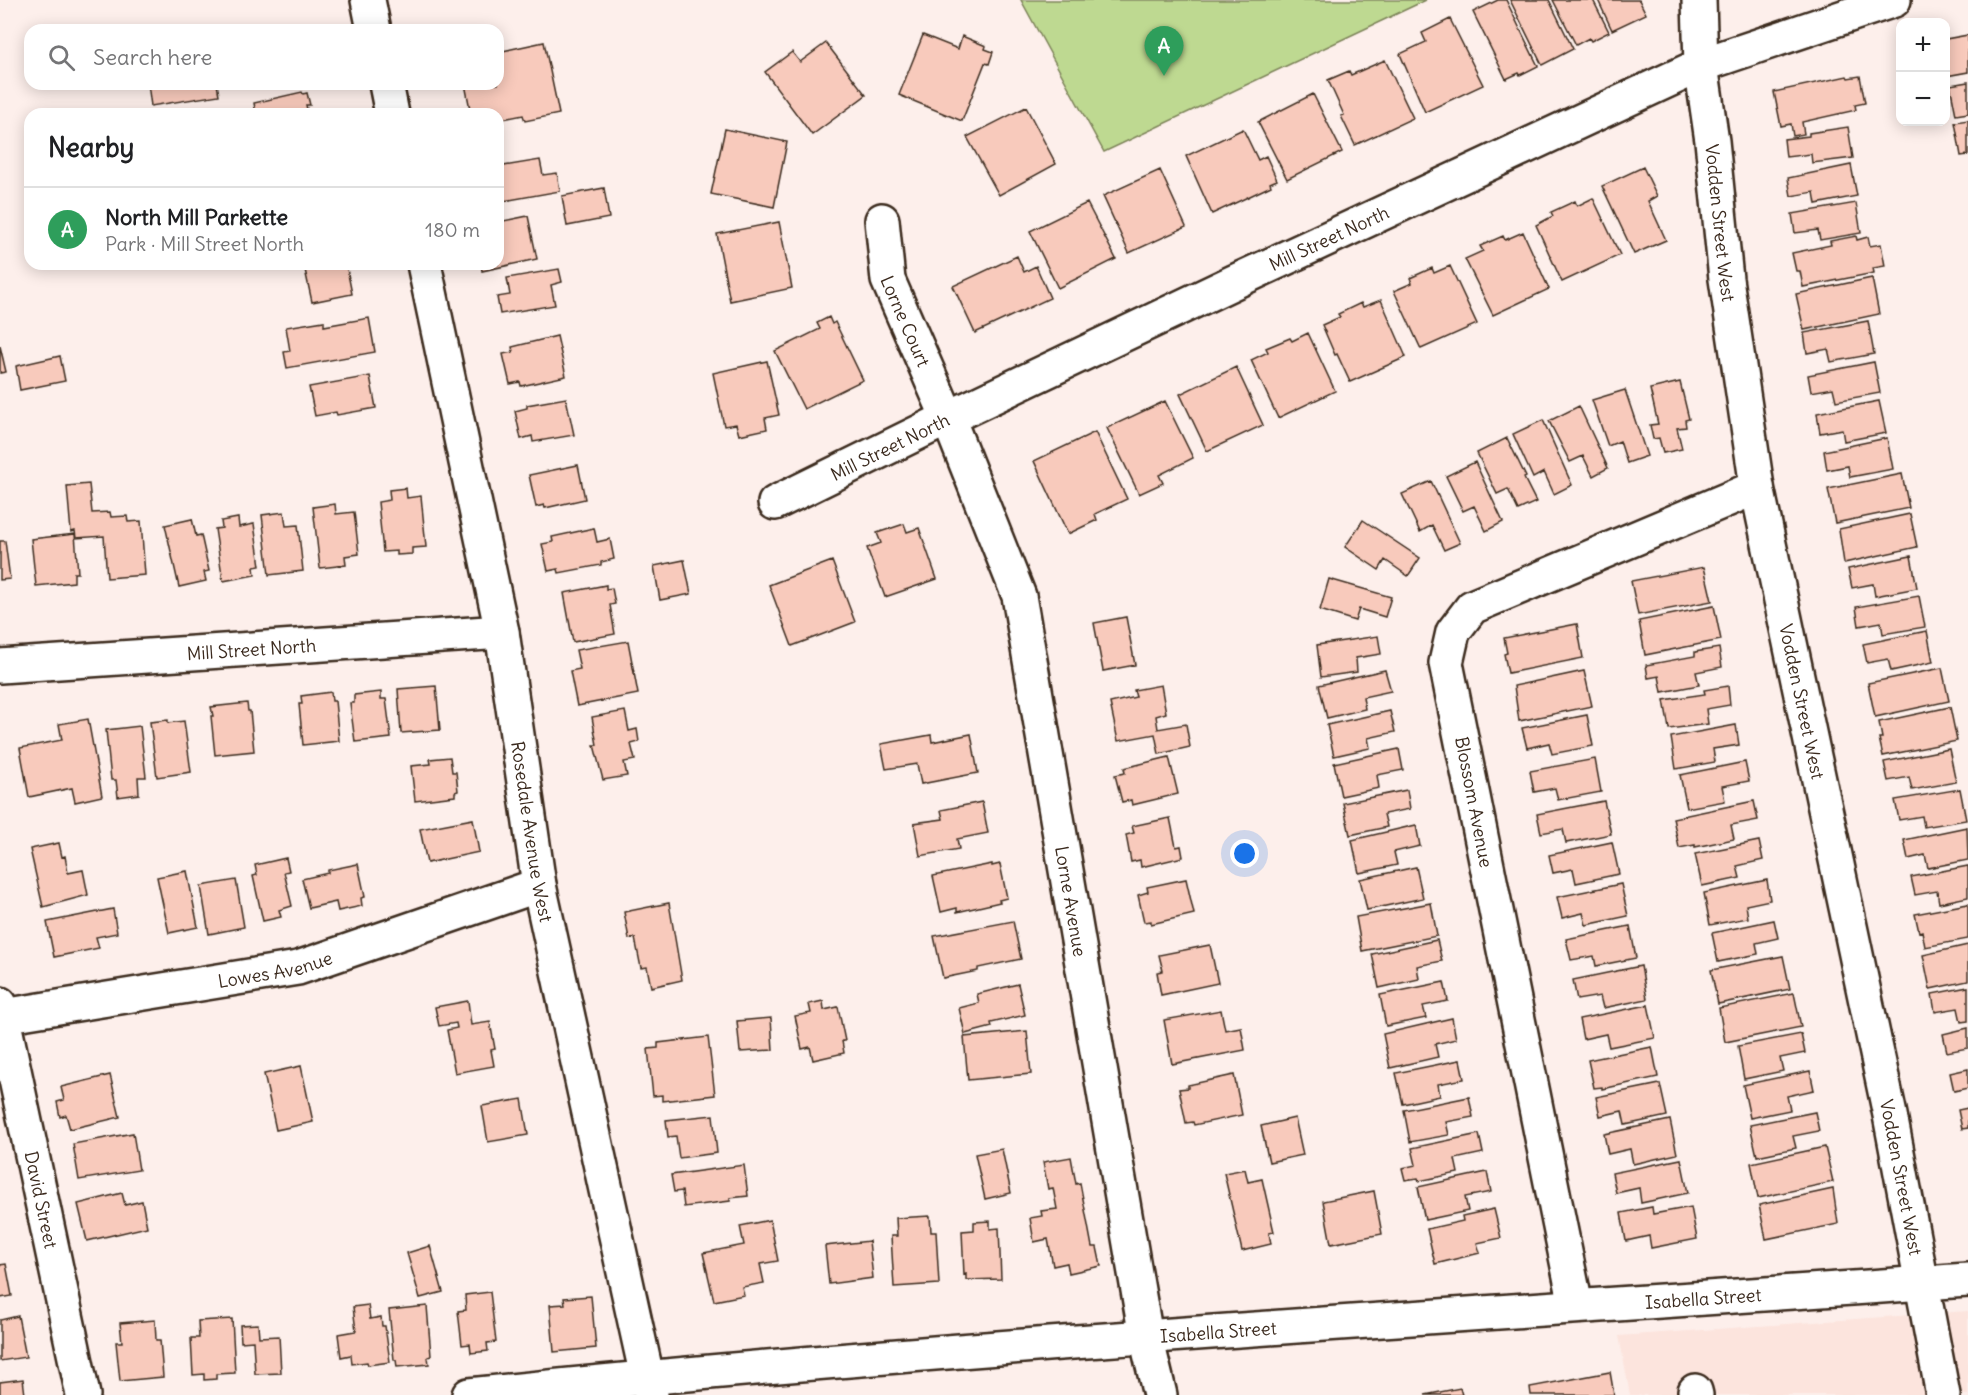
<!DOCTYPE html>
<meta charset="utf-8">
<style>
body{margin:0;font-family:Delius,sans-serif;background:#f2f2f2;color:#202124}
.controls{position:absolute;right:18px;top:18px;display:grid;overflow:hidden;border-radius:12px;box-shadow:0 3px 15px #0003}
.controls button{width:54px;height:54px;display:grid;place-items:center;padding:0;border:0;border-bottom:2px solid #e0e0e0;background:#fff;color:#202124;font:30px sans-serif}
.you{position:absolute;left:1245px;top:854px;width:21px;height:21px;margin:-15px;border:4px solid #fff;border-radius:50%;background:#1a73e8;box-shadow:0 0 0 9px #1a73e833}
.badge{display:grid;place-items:center;width:39px;height:39px;border-radius:50%;background:#111827;color:#fff;font-size:20px;font-weight:700}
.pin{position:absolute;translate:-50% -50px;filter:drop-shadow(0 2px 3px #0008)}
.pin::after{content:'';position:absolute;top:32px;width:21px;height:18px;background:inherit;clip-path:polygon(0 0,100% 0,50% 100%)}
.list{margin:0;padding:0;list-style:none}
h2{display:flex;justify-content:space-between;align-items:center;height:78px;margin:0;padding:0 24px;font-size:26px}
h2 small{font-size:20px;font-weight:400;color:#757577}
.list li{display:grid;grid-template-columns:39px 1fr auto;gap:18px;align-items:center;box-sizing:border-box;height:84px;padding:0 24px;border-top:2px solid #e0e0e0}
.list b{display:block;font-size:22px;white-space:nowrap}
.list p{margin:0;font-size:20px;white-space:nowrap;color:#757577}
.list em{font-size:20px;font-style:normal;color:#757577}
.icon{flex:none;width:33px;height:33px;fill:none;stroke:currentColor;stroke-width:2;stroke-linecap:round;stroke-linejoin:round}
.map{position:relative;flex:none;width:1968px;height:1395px;overflow:hidden}
.search{position:absolute;background:#fff;box-shadow:0 3px 15px #0003;left:24px;top:24px;width:480px;height:66px;display:flex;align-items:center;gap:15px;box-sizing:border-box;padding:0 21px;border-radius:18px;color:#757577;font-size:22px}
.panel{position:absolute;background:#fff;box-shadow:0 3px 15px #0003;left:24px;top:108px;width:480px;height:162px;border-radius:18px}
.map>svg:first-child{display:block}
.built{fill:#fce4dd}
.green{fill:#bed991;stroke:#7c8258;stroke-width:1.5}
.building{fill:#f8cabc;stroke:#3b2a1e;stroke-width:1.5}
.lines{fill:none;stroke-linecap:round;stroke-linejoin:round}
.minor-casing{stroke:#3b2a1e;stroke-width:38}
.minor{stroke:#fff;stroke-width:33}
.labels{text-anchor:middle;dominant-baseline:central;stroke-width:6;stroke-linejoin:round;paint-order:stroke}
.street-label{font-size:18px;fill:#3b2a1e;stroke:#fff}
</style>
<div class="map">
<svg width="1968" height="1395" viewBox="0 0 1968 1395">
<rect width="100%" height="100%" fill="#fdefeb"/>
<filter id="ink" filterUnits="userSpaceOnUse"><feTurbulence type="fractalNoise" baseFrequency=".0167" numOctaves="2"/><feDisplacementMap in="SourceGraphic" scale="12" xChannelSelector="R" yChannelSelector="G"/><feConvolveMatrix kernelMatrix="1 2 1 2 8 2 1 2 1" color-interpolation-filters="sRGB"/></filter>
<g filter="url(#ink)">
<path class="built" d="M1968,1311V1395H1630L1619,1336Z"/>
<path class="green" d="M1021,0H1426L1104,152Z"/>
<path class="building" d="M1498,0H1506L1538,66L1520,75L1519,73L1506,79L1473,12Z
M1510,0H1549L1573,49L1542,65Z
M1553,0H1593L1609,32L1591,41L1589,38L1576,45Z
M1598,0H1639L1646,14L1612,30Z
M1450,19L1483,85L1425,112L1400,54L1426,42L1422,33Z
M923,35L958,49L962,36L986,46L985,49L993,52L989,64L985,63L962,121L899,95Z
M1968,35V72L1946,76V39Z
M544,42L559,114L525,121L523,115L498,120V114H471L465,84H498V52Z
M826,43L866,95L812,135L765,72L792,52L800,62Z
M1385,60L1413,118L1355,145L1341,116L1344,115L1328,80L1349,71L1351,75Z
M1847,76L1848,78L1860,76L1865,103L1855,105L1856,110L1802,122L1804,134L1793,136L1791,124L1781,126L1774,92Z
M1968,82V113L1956,115L1950,85Z
M148,84H217L219,95L151,106Z
M302,92L303,94L307,93L310,105H306L308,114H256L254,103Z
M1313,94L1342,152L1287,179L1258,122Z
M1026,107L1056,164L999,195L967,137Z
M1968,120V155L1961,156L1955,122Z
M1848,127L1853,158L1812,163L1811,154L1786,157L1784,139L1809,136V133Z
M725,129L787,142L774,207L711,194Z
M1243,129L1258,160L1266,156L1277,180L1270,183L1271,186L1212,214L1186,156Z
M540,160L543,175L557,173L560,191L498,202V167Z
M1851,165L1857,196L1816,204L1814,192L1791,196L1788,178Z
M1643,167L1657,196L1648,201L1666,240L1634,254L1602,186Z
M1160,170L1186,227L1129,253L1103,196Z
M604,188L609,218L567,226L562,196Z
M1593,198L1620,255L1562,282L1536,225L1553,216L1551,212L1575,201L1577,206Z
M1087,203L1116,259L1058,288L1030,231Z
M1856,203L1861,233L1820,240L1818,230L1795,233L1792,214Z
M528,216L537,259L482,271L481,264H498V222Z
M779,222L792,288L730,301L717,234Z
M1523,232L1549,289L1493,315L1465,259L1483,251L1480,246L1503,236L1505,240Z
M1856,236L1857,240L1868,237L1870,246L1881,244L1885,266L1873,268L1874,273L1803,287L1800,271H1796L1792,253L1831,245L1830,241Z
M1017,256L1024,272L1036,266L1050,298L975,333L953,286Z
M309,264H346L352,294L312,302L304,265Z
M1450,266L1477,324L1421,349L1394,291L1412,283L1410,278L1432,268L1434,273Z
M559,269L562,282L551,285L555,305L500,314L497,297L510,295L507,278Z
M1872,278L1879,314L1804,330L1796,294Z
M1381,300L1406,357L1350,382L1337,354L1335,355L1322,325L1340,317L1338,314L1361,303L1363,307Z
M829,317L832,324L835,322L863,380L804,409L775,351L820,329L817,323Z
M369,318L375,352L287,368L284,352L290,351L286,327L324,321V326Z
M1868,321L1874,354L1831,362L1828,349L1807,353L1804,333Z
M1308,333L1335,391L1278,418L1251,360L1268,352L1266,348L1290,338L1292,341Z
M557,336L566,376L521,386L520,382L510,384L503,354L513,352L512,347Z
M0,346L6,372L0,373Z
M60,356L65,381L20,390L16,366Z
M767,361L779,415L765,418L767,429L739,435L736,424L724,426L713,373Z
M1874,362L1880,393L1836,401L1833,388L1811,392L1808,375Z
M1236,367L1263,425L1207,451L1180,394Z
M370,376L376,408L337,415L336,412L315,416L309,387Z
M1680,382L1689,419L1685,420L1686,427L1677,428L1682,449L1663,453L1659,438L1653,439L1650,425L1658,424L1650,389Z
M1625,390L1647,456L1627,463L1620,441L1608,446L1592,400Z
M566,398L574,435L533,442L532,436L521,439L515,411L527,408V405Z
M1165,401L1193,458L1159,475L1163,483L1139,494L1107,428Z
M1879,401L1886,433L1844,441L1842,429L1820,433L1817,413Z
M1579,406L1608,468L1593,476L1583,456L1570,462L1549,421Z
M1543,420L1572,485L1554,494L1544,472L1533,478L1513,434Z
M1095,432L1127,499L1095,514L1097,520L1068,534L1034,461Z
M1507,438L1526,477L1524,478L1536,502L1518,510L1508,489L1497,494L1477,453Z
M1887,438L1893,469L1850,477L1848,466L1827,470L1824,451Z
M1475,462L1503,522L1486,531L1474,506L1463,511L1446,476Z
M578,465L585,499L545,508L544,505L536,507L529,475Z
M1902,474L1909,508L1835,523L1828,489Z
M1431,481L1460,543L1444,550L1432,525L1420,532L1402,494Z
M89,484L92,513L110,512L111,517L127,516L128,522L141,521L145,575L107,578L104,536L76,538L75,531L71,532L67,486Z
M406,488L407,498L421,496L426,547L412,548V554L397,555V551L383,552L378,502L390,500L389,490Z
M335,504L336,514L354,512L359,554L345,556L346,565L320,568L313,507Z
M284,512L286,526L298,525L303,571L269,575L262,515Z
M1910,514L1917,547L1844,563L1839,529Z
M238,518L239,527L254,524L260,566L254,567L255,575L223,581L215,529L222,528L221,521Z
M192,519L196,536L201,535L209,571L204,572L206,581L179,587L165,525Z
M1363,520L1420,558L1408,576L1385,560L1379,570L1345,547Z
M904,524L907,532L919,528L937,579L885,597L867,548L881,543L877,533Z
M594,528L597,542L610,539L614,559L601,562V565L559,573L558,569L548,571L542,544L553,542L552,537Z
M75,534L78,573H74V582L36,586L31,539Z
M0,541H5L10,579L0,580Z
M1911,556L1917,588L1875,596L1873,584L1852,588L1848,569Z
M684,560L691,594L660,600L654,566Z
M832,561L855,622L792,646L769,585Z
M1704,567L1712,601L1638,615L1631,581Z
M1329,579L1391,597L1385,617L1359,609L1355,621L1320,610Z
M606,585V589L612,588L615,604L610,605L615,634L573,642L564,593Z
M1919,596L1925,627L1883,634L1881,622L1859,626L1856,607Z
M1714,606L1721,640L1645,655L1639,621Z
M1126,617L1135,665L1103,671L1094,623Z
M1577,624L1583,658L1508,673L1504,654L1507,653L1504,638Z
M1927,631L1933,662L1891,671L1888,659L1867,663L1863,644Z
M1378,636L1381,654L1356,658L1357,672L1321,677L1317,645Z
M628,641L638,694L577,706L570,671L580,669L576,650Z
M1719,648L1722,667L1696,672L1699,685L1662,692L1659,676L1648,678L1646,665L1695,656V652Z
M1942,668L1949,701L1875,717L1868,683Z
M1385,670L1391,691L1363,697L1365,709L1327,718L1319,685Z
M1584,671L1592,706L1519,721L1514,686Z
M1161,685L1166,713L1156,716L1158,729L1186,724L1190,747L1159,754L1155,734L1118,741L1110,703L1136,697L1134,690Z
M436,686L440,730L401,733L398,689Z
M1728,686L1730,705L1706,709L1708,724L1669,729L1664,700L1705,694L1704,690Z
M331,692L332,701H335L339,741L303,745L299,704H302L301,696Z
M381,692V699H386L391,738L355,742L350,703H354V695Z
M247,703L248,711H250L254,751L215,755L211,716H213L211,707Z
M1950,707L1957,741L1883,756L1879,738H1882L1879,722Z
M625,711L629,731L637,729L639,742L631,744L635,760L624,762L627,776L603,780L594,745H597L592,717Z
M1390,711L1395,732L1368,738L1370,748L1334,756L1327,725Z
M1587,715L1593,746L1552,754L1549,743L1527,748L1522,728Z
M88,719L102,796L75,802L72,788L29,797L20,748L62,740L59,724Z
M168,720V723L184,721L191,772L157,777L150,722Z
M1736,725L1739,745L1713,749L1715,762L1676,769L1671,737Z
M140,726L146,777H138L139,794L118,797L116,780H111L106,730Z
M971,734L978,773L921,784L917,764L886,769L881,744L931,735L932,742Z
M1399,749L1403,770L1377,775L1379,788L1341,796L1334,763Z
M1949,749L1956,782L1912,790L1909,777L1888,781L1884,762Z
M450,757L452,772H456L458,791L455,792V796L415,801L411,766L431,764L430,759Z
M1169,757L1178,794L1132,805L1131,800L1122,802L1115,775L1125,773L1124,768Z
M1595,759L1601,792L1558,800L1555,788L1534,792L1530,771Z
M1745,762L1749,781L1722,786L1725,801L1687,808L1680,775Z
M1960,789L1966,820L1924,827L1922,816L1899,820L1895,800Z
M1407,790L1410,809L1384,814L1387,827L1350,835L1343,803Z
M1604,801L1611,834L1566,843L1563,829L1541,833L1537,814Z
M1754,801L1758,820L1731,825L1734,839L1695,847V845L1679,848L1673,818Z
M982,802L988,833L957,839L959,849L920,856L914,823L943,819L941,810Z
M1170,818L1176,847L1181,846L1183,857L1141,867L1140,860L1131,862L1126,835L1134,833L1132,826Z
M473,819L479,852L427,863L420,829Z
M1416,825L1420,846L1394,852L1397,865L1359,873L1352,840Z
M1967,827L1968,860L1928,868L1925,855L1908,859L1904,840Z
M1759,841L1763,860L1737,866L1740,878L1702,886L1695,854Z
M1612,842L1619,874L1576,883L1573,869L1553,873L1549,855Z
M59,843L62,857L65,856L68,873L83,870L88,895L43,907L30,849Z
M286,858L289,871L284,872L292,906L279,910L281,917L263,921L253,876L257,875L255,865Z
M358,864L365,897L361,898L362,906L338,911L336,902L309,908L302,879L328,873V870Z
M992,864V866L1000,864L1007,898L999,900L1000,902L957,912V908L941,912L933,876Z
M1968,866V897L1939,903L1937,891L1915,895L1911,877Z
M1416,867L1423,898L1367,910L1360,879Z
M187,871L198,927L169,933L157,877Z
M1186,879L1194,914L1151,924V921L1144,922L1138,895L1148,892L1147,887Z
M236,880L244,927L209,934L201,886Z
M1767,880L1770,900L1746,905L1748,918L1710,925L1704,893Z
M1621,884L1628,916L1586,925L1583,913L1562,918L1557,897Z
M669,903L682,980L651,987L647,967L641,968L635,938L629,939L624,912Z
M1431,903L1437,936L1362,951L1356,917Z
M1968,904V939L1925,947L1922,931L1919,932L1915,914Z
M113,909L117,933L96,937L99,948L54,957L47,922Z
M1774,920L1778,938L1756,943L1758,954L1718,962L1712,933Z
M1013,921L1021,959L978,968V971L943,978L934,936Z
M1630,926L1636,958L1596,966L1594,956L1571,960L1566,939Z
M1437,940L1442,961L1417,966L1419,979L1379,988L1372,954Z
M1210,945L1218,983L1161,995L1157,972L1163,971L1159,955Z
M1968,945V981L1930,989L1923,955Z
M1783,956L1790,989L1718,1004L1711,970Z
M1641,966L1647,999L1603,1008L1600,996L1577,1000L1573,980Z
M1444,982L1448,1001L1423,1006L1426,1018L1386,1026L1380,995Z
M1018,984L1025,1015L991,1023L992,1027L965,1034L959,1008L979,1003L977,994Z
M1968,987V1021L1961,1022L1958,1008L1935,1012L1932,994Z
M1794,993L1801,1027L1725,1042L1719,1008Z
M468,1001L471,1025L490,1022L495,1049L491,1050L494,1066L455,1073L447,1030L457,1028L456,1023L439,1026L435,1007Z
M823,1001L824,1010L838,1007L845,1041H842L844,1053L813,1060L810,1047L802,1049L795,1016L811,1013L809,1004Z
M1648,1005L1655,1038L1609,1047L1606,1034L1583,1039L1579,1019Z
M1221,1010L1225,1030L1241,1027L1245,1050L1172,1064L1164,1020Z
M771,1018L773,1050L740,1052L737,1021Z
M1452,1018L1456,1039L1435,1044L1438,1057L1390,1068L1383,1034Z
M1968,1028V1048L1947,1052L1943,1034Z
M1027,1031L1031,1074L968,1080L964,1037Z
M1801,1034L1805,1053L1780,1058L1783,1071L1744,1079L1738,1046Z
M708,1037L715,1095L662,1101V1095L653,1096L648,1049L658,1048V1043Z
M1652,1047L1658,1077L1602,1089V1087L1594,1088L1588,1060Z
M1460,1060L1464,1079L1438,1084L1440,1096L1403,1104L1396,1073Z
M301,1066L313,1122L276,1130L264,1074Z
M1968,1069V1088L1954,1091L1950,1073Z
M1810,1071L1814,1090L1787,1096L1790,1110L1750,1118L1743,1085Z
M110,1075L120,1117L70,1129L66,1115L60,1117L57,1102L64,1100L61,1087Z
M1234,1075L1242,1115L1194,1125L1193,1122L1186,1123L1179,1089L1188,1088V1085Z
M1660,1084L1667,1116L1625,1125L1622,1111L1600,1116L1596,1097Z
M1469,1097L1473,1117L1446,1122L1449,1135L1410,1142L1404,1110Z
M522,1099L528,1135L488,1142L482,1106Z
M1968,1108V1128L1962,1129L1958,1110Z
M1815,1112L1819,1131L1793,1136L1796,1148L1757,1156L1750,1125Z
M713,1115L717,1153L679,1158L676,1136L668,1137L666,1120Z
M1295,1118L1303,1155L1269,1162L1261,1126Z
M1670,1120L1677,1154L1633,1164L1630,1149L1608,1154L1604,1134Z
M133,1133L139,1170L79,1180L73,1144Z
M1479,1134L1483,1153L1455,1159L1458,1173L1419,1181L1418,1178L1405,1180L1402,1168L1416,1165L1412,1148Z
M1825,1147L1833,1182L1758,1198L1751,1163Z
M1002,1149L1011,1193L985,1199L975,1154Z
M1071,1157L1076,1184L1080,1183L1092,1247H1097L1101,1266L1069,1273L1067,1263L1053,1266L1048,1239L1034,1242L1030,1218L1042,1216L1041,1211L1057,1209L1053,1188L1048,1189L1043,1162Z
M1681,1159L1688,1193L1641,1203L1639,1188L1616,1193L1612,1173Z
M744,1165L748,1196L730,1198V1201L684,1207L682,1191L674,1192L671,1175Z
M1245,1169L1248,1182L1262,1179L1274,1232L1269,1233L1271,1244L1242,1251L1224,1173Z
M1487,1172L1491,1192L1465,1197L1468,1211L1425,1220L1418,1187Z
M1833,1189L1838,1224L1766,1239L1759,1205Z
M1374,1191L1382,1234L1331,1244L1323,1201Z
M122,1193L125,1205L142,1201L147,1227L87,1241L78,1204Z
M1652,1207L1653,1214L1691,1207L1697,1239L1651,1248L1649,1236L1626,1241L1621,1213Z
M1494,1209L1501,1238L1477,1243L1480,1253L1435,1264L1427,1229L1463,1221L1462,1216Z
M930,1216L931,1232H936L939,1284L894,1287L891,1236H897L896,1218Z
M770,1220L778,1261L760,1264L764,1283L742,1287L744,1295L714,1301L703,1253L744,1245L740,1226Z
M990,1221V1229L999,1228L1001,1279L966,1280V1274L964,1275L962,1231L974,1230V1222Z
M869,1241L873,1278L829,1284L825,1246Z
M430,1246L443,1292L420,1298L407,1253Z
M6,1264L12,1296L0,1298V1265Z
M490,1292L496,1342L487,1343L488,1351L471,1353L470,1344L462,1345L458,1311L466,1310L465,1295Z
M591,1296L596,1348L554,1352L550,1305L565,1304L564,1298Z
M368,1305L370,1319L381,1317L382,1326H385L390,1362L368,1365L367,1362L352,1364L351,1355L341,1357L338,1334L356,1331L353,1307Z
M427,1306L431,1356L428,1357L429,1364L397,1367L396,1360H394L389,1310Z
M18,1316L26,1357L0,1361V1320Z
M232,1319L235,1373L216,1374V1379L204,1380V1374L193,1375L191,1338H199L198,1321Z
M155,1320L156,1340H160L163,1377L120,1381L116,1342H122L120,1323Z
M258,1324L259,1337L279,1336L281,1373L255,1374L253,1341L241,1342L240,1325Z
M1610,1372L1614,1395H1531L1530,1387Z
M23,1379L25,1395H0V1382Z
M1460,1388L1462,1395H1425Z"/>
<g class="lines">
<g class="minor-casing">
<g id="minor">
<path d="M368,0L374,30"/>
<path id="s1" d="M1699,0L1701,65L1712,141L1726,279L1757,487L1890,1115L1943,1395"/>
<path d="M386,84L392,114"/>
<path id="s2" d="M882,220L888,280L948,418L1019,596L1146,1337L1160,1395"/>
<path id="s3" d="M424,264L502,632L539,885L651,1395"/>
<path id="s4" d="M775,503L948,418L1234,282L1701,65L1894,0"/>
<path id="s5" d="M0,666L502,632"/>
<path id="s6" d="M0,1004L83,1395"/>
<path id="s7" d="M3,1016L298,968L539,885"/>
<path d="M1576,1306L1446,663L1453,632L1472,607L1757,487"/>
<path d="M1695,1391L1696,1395"/>
<path id="s8" d="M469,1395C967,1344 1468,1315 1968,1280"/>
</g>
</g>
<use href="#minor" class="minor"/>
</g>
</g>
<g class="labels">
<g class="street-label">
<text stroke="none"><textPath href="#s1" startOffset="224">Vodden Street West</textPath></text>
<text stroke="none"><textPath href="#s4" startOffset="614">Mill Street North</textPath></text>
<text stroke="none"><textPath href="#s2" startOffset="105">Lorne Court</textPath></text>
<text stroke="none"><textPath href="#s4" startOffset="128">Mill Street North</textPath></text>
<text stroke="none"><textPath href="#s5" startOffset="252">Mill Street North</textPath></text>
<text stroke="none"><textPath href="#s1" startOffset="710">Vodden Street West</textPath></text>
<text transform="translate(1474 802) rotate(79)">Blossom Avenue</text>
<text stroke="none"><textPath href="#s3" startOffset="578">Rosedale Avenue West</textPath></text>
<text stroke="none"><textPath href="#s2" startOffset="712">Lorne Avenue</textPath></text>
<text stroke="none"><textPath href="#s7" startOffset="276">Lowes Avenue</textPath></text>
<text stroke="none"><textPath href="#s1" startOffset="1196">Vodden Street West</textPath></text>
<text stroke="none"><textPath href="#s6" startOffset="200">David Street</textPath></text>
<text stroke="none"><textPath href="#s8" startOffset="1238">Isabella Street</textPath></text>
<text stroke="none"><textPath href="#s8" startOffset="752">Isabella Street</textPath></text>
</g>
</g>
</svg>
<div class="controls">
<button>+</button>
<button>−</button>
</div>
<div class="you"></div>
<div class="pin badge" style="left:1164px;top:76px;background:#2e9e5b">A</div>
<div class="search"><svg class="icon" aria-label="search" viewBox="0 0 24 24"><circle cx="10" cy="10" r="6"/><path d="M15 15l6 6"/></svg>Search here</div>
<section class="panel">
<h2>Nearby<small></small></h2>
<ul class="list">
<li><span class="badge" style="background:#2e9e5b">A</span><div><b>North Mill Parkette</b><p>Park · Mill Street North</p></div><em>180 m</em></li>
</ul>
</section>
</div>
